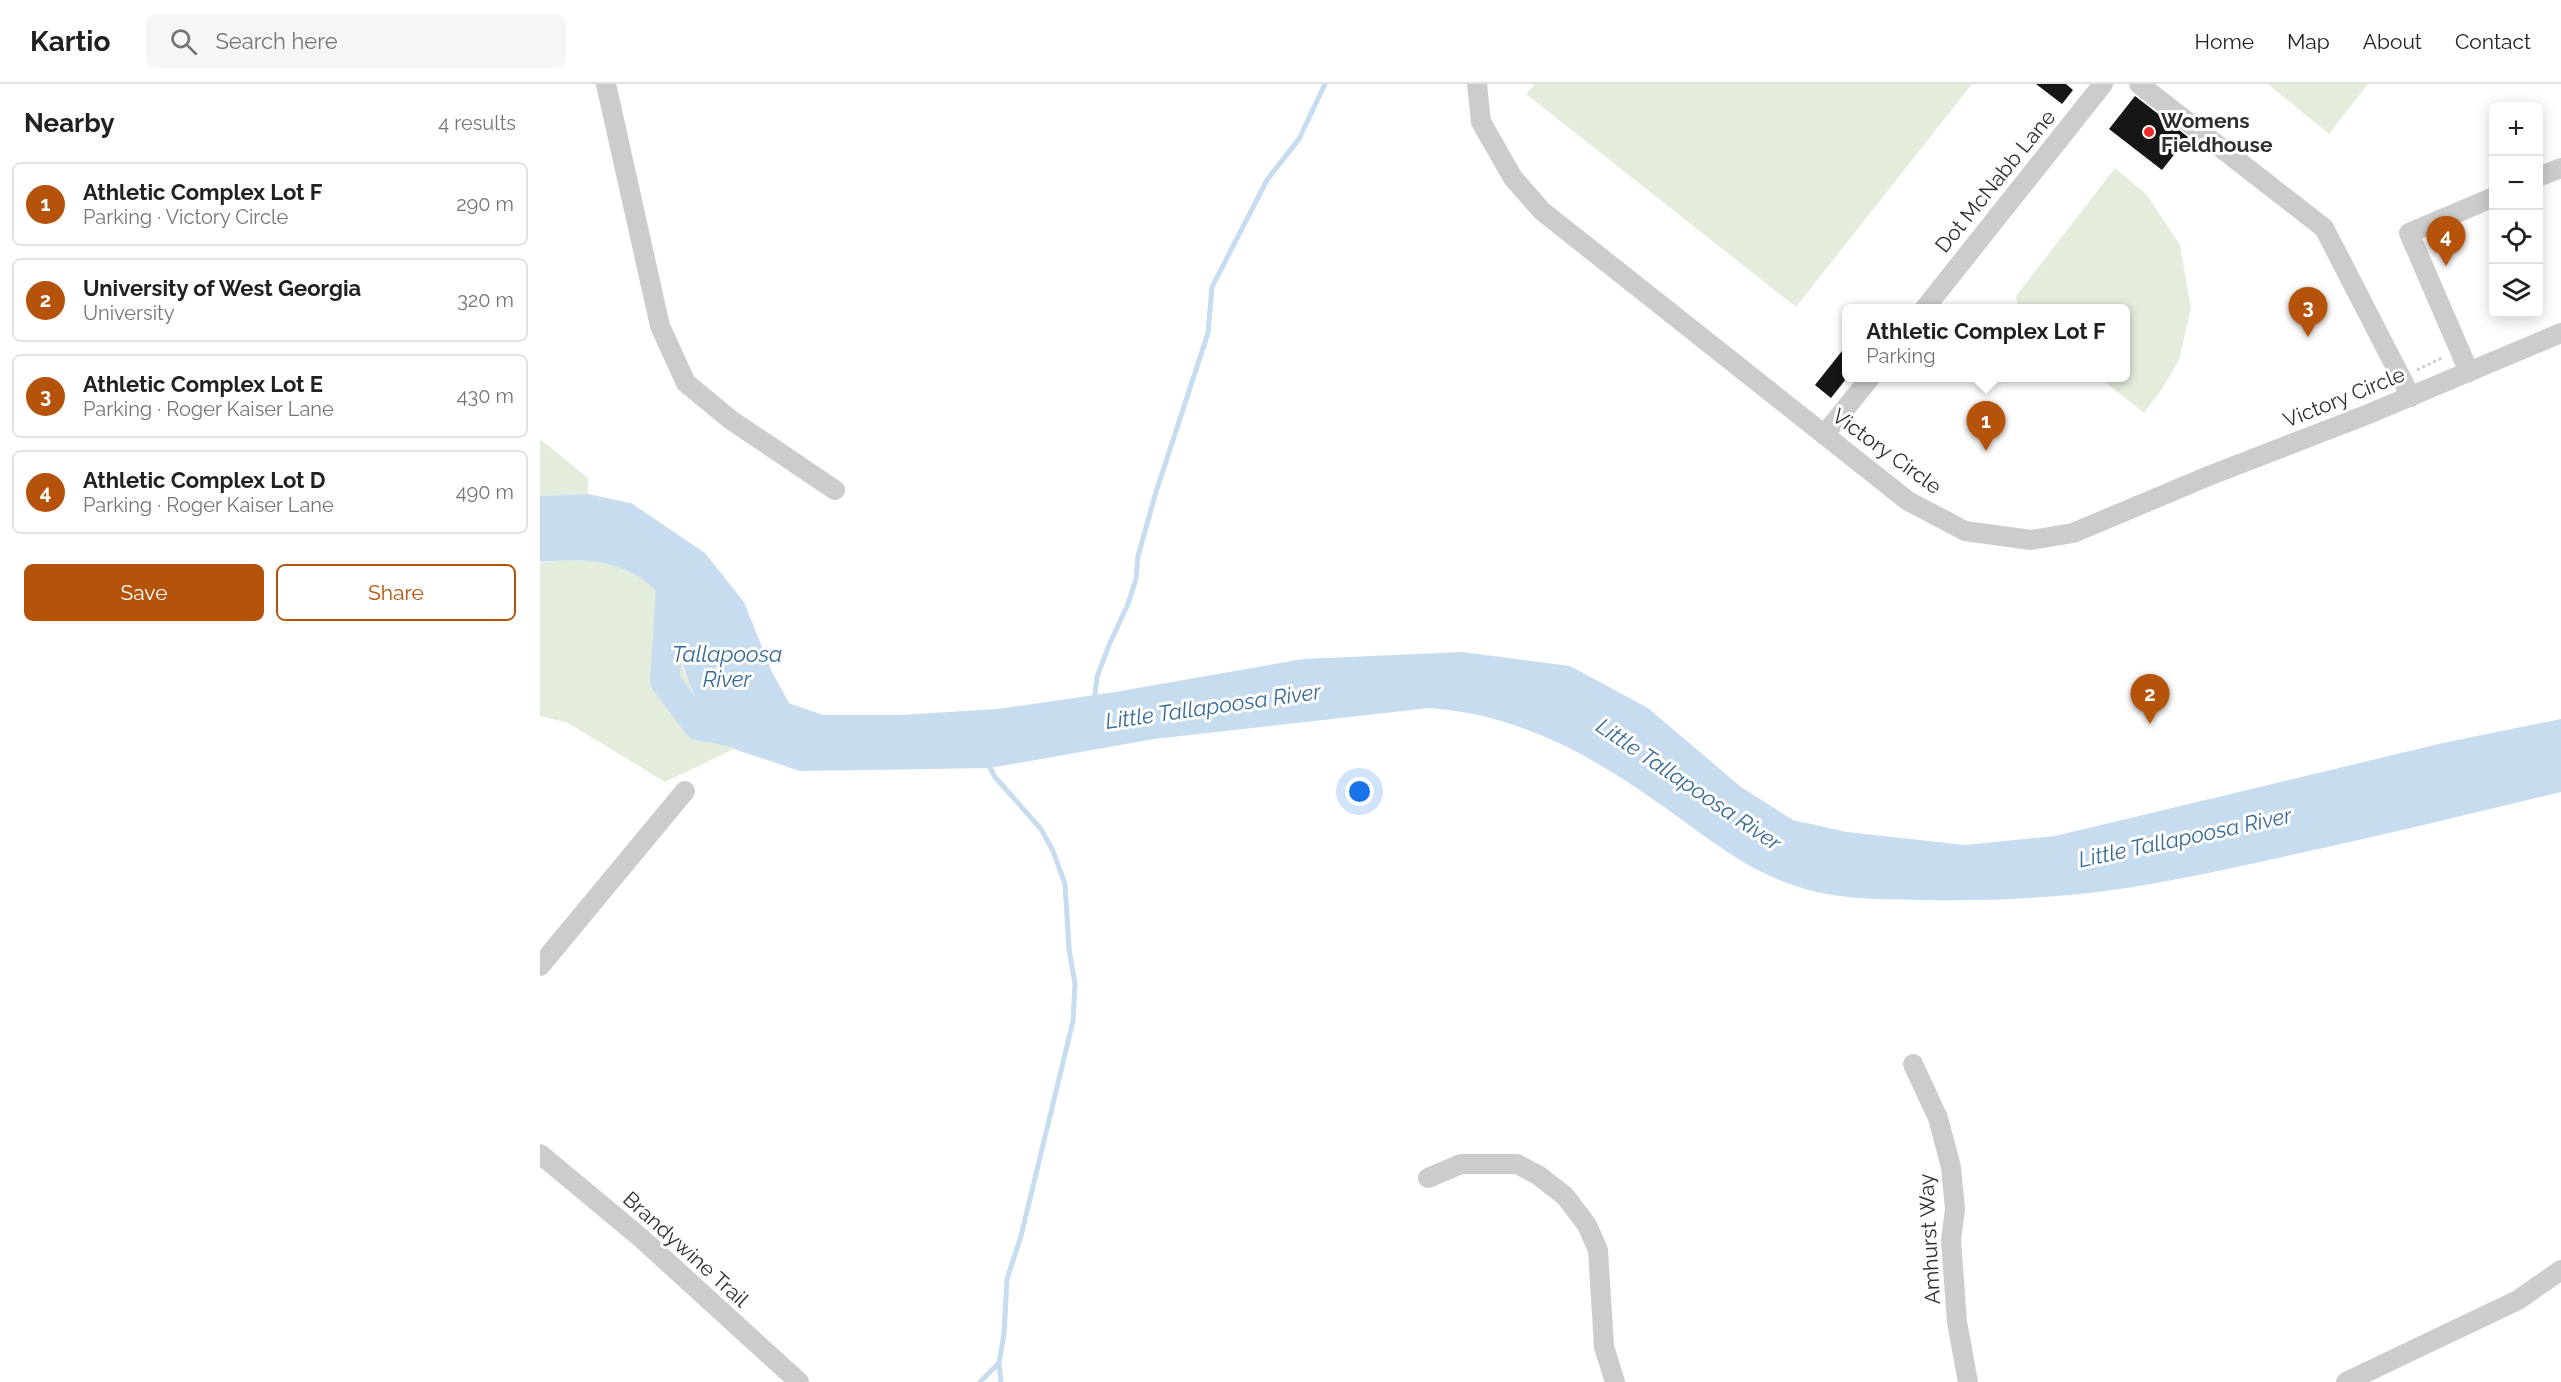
<!DOCTYPE html>
<meta charset="utf-8">
<style>
body{margin:0;font-family:Raleway,sans-serif;background:#f6f6f6;color:#202124}
.controls{position:absolute;right:18px;top:18px;display:grid;overflow:hidden;border-radius:9px;box-shadow:0 3px 15px #0003}
.controls button{width:54px;height:54px;display:grid;place-items:center;padding:0;border:0;border-bottom:2px solid #e0e0e0;background:#fff;color:#202124;font:30px sans-serif}
.you{position:absolute;left:820px;top:708px;width:21px;height:21px;margin:-15px;border:4px solid #fff;border-radius:50%;background:#1a73e8;box-shadow:0 0 0 9px #1a73e833}
.badge{display:grid;place-items:center;width:39px;height:39px;border-radius:50%;background:#b45309;color:#fff;font-size:20px;font-weight:700}
.pin{position:absolute;translate:-50% -50px;filter:drop-shadow(0 2px 3px #0008)}
.pin::after{content:'';position:absolute;top:32px;width:21px;height:18px;background:inherit;clip-path:polygon(0 0,100% 0,50% 100%)}
.popup{position:absolute;left:1302px;top:220px;width:288px;height:78px;box-sizing:border-box;display:grid;place-content:center;border-radius:9px;background:#fff;filter:drop-shadow(0 2px 4px #0005);font-size:20px;white-space:nowrap;color:#757577}
.popup b{font-size:22px;color:#202124}
.popup::after{content:'';position:absolute;left:50%;top:100%;margin-left:-12px;border:12px solid transparent;border-top-color:#fff}
.list{margin:0;padding:0;list-style:none}
h2{display:flex;justify-content:space-between;align-items:center;height:78px;margin:0;padding:0 24px;font-size:26px}
h2 small{font-size:20px;font-weight:400;color:#757577}
.list li{display:grid;grid-template-columns:39px 1fr auto;gap:18px;align-items:center;box-sizing:border-box;height:84px;margin:0 12px 12px;padding:0 12px;border:2px solid #e0e0e0;border-radius:9px}
.list b{display:block;font-size:22px;white-space:nowrap}
.list p{margin:0;font-size:20px;white-space:nowrap;color:#757577}
.list em{font-size:20px;font-style:normal;color:#757577}
.actions{display:flex;gap:12px;padding:18px 24px}
.actions a{flex:1;padding:14px 0;border:2px solid #b45309;border-radius:9px;text-align:center;font-size:21px;color:#b45309}
.actions .main{background:#b45309;color:#fff}
.icon{flex:none;width:33px;height:33px;fill:none;stroke:currentColor;stroke-width:2;stroke-linecap:round;stroke-linejoin:round}
.map{position:relative;flex:none;width:2021px;height:1298px;overflow:hidden}
header{display:flex;align-items:center;gap:36px;box-sizing:border-box;height:84px;padding:0 30px;background:#fff;border-bottom:2px solid #e0e0e0}
header strong{font-size:28px}
nav{display:flex;gap:33px;margin-inline-start:auto;font-size:21px}
.search{width:420px;height:54px;background:#f6f6f6;display:flex;align-items:center;gap:15px;box-sizing:border-box;padding:0 21px;border-radius:9px;color:#757577;font-size:22px}
main{display:flex}
aside{flex:1;background:#fff}
.map>svg:first-child{display:block}
.green{fill:#e4eddc}
.water{fill:#c7dcee}
.lines{fill:none;stroke-linecap:round;stroke-linejoin:round}
.stream{stroke:#c7dcee;stroke-width:5}
.river{stroke:#c7dcee;stroke-width:30}
.building{fill:#161616}
.path{stroke:#ccc;stroke-width:3;stroke-dasharray:3 3;stroke-linecap:butt}
.minor{stroke:#ccc;stroke-width:20}
.poi-dot{fill:#f02727;stroke:#fff;stroke-width:2}
.labels{text-anchor:middle;dominant-baseline:central;stroke-width:6;stroke-linejoin:round;paint-order:stroke}
.poi-label{font-size:21px;font-weight:bold;fill:#2f2f2f;stroke:#fff;text-anchor:start}
.street-label{font-size:21px;fill:#2f2f2f;stroke:#fff}
.water-label{font-size:22px;font-style:italic;fill:#376b97;stroke:#fff}
</style>
<header>
<strong>Kartio</strong>
<div class="search"><svg class="icon" aria-label="search" viewBox="0 0 24 24"><circle cx="10" cy="10" r="6"/><path d="M15 15l6 6"/></svg>Search here</div>
<nav><a>Home</a><a>Map</a><a>About</a><a>Contact</a></nav>
</header>
<main>
<aside>
<h2>Nearby<small>4 results</small></h2>
<ul class="list">
<li><span class="badge">1</span><div><b>Athletic Complex Lot F</b><p>Parking · Victory Circle</p></div><em>290 m</em></li>
<li><span class="badge">2</span><div><b>University of West Georgia</b><p>University</p></div><em>320 m</em></li>
<li><span class="badge">3</span><div><b>Athletic Complex Lot E</b><p>Parking · Roger Kaiser Lane</p></div><em>430 m</em></li>
<li><span class="badge">4</span><div><b>Athletic Complex Lot D</b><p>Parking · Roger Kaiser Lane</p></div><em>490 m</em></li>
</ul>
<div class="actions"><a class="main">Save</a><a>Share</a></div>
</aside>
<div class="map">
<svg width="2021" height="1298" viewBox="0 0 2021 1298">
<rect width="100%" height="100%" fill="#fff"/>
<path class="green" d="M995,0H1432L1256,223L986,10Z
M1728,0H1828L1789,50Z
M1575,84L1607,111L1640,161L1651,224L1639,276L1622,305L1604,329L1560,294H1586V224H1478L1476,212Z
M0,355L48,394V410L0,412Z
M24,476C69,476 115,486 133,534C140,554 141,577 148,597C158,624 175,643 194,665L125,698L28,639L0,632V479Z"/>
<path class="water" d="M48,410L91,419L165,469L204,518L232,588L249,619L283,631H359L458,625L575,608L763,575L922,568L1030,582L1108,624L1201,703L1253,736L1307,748L1425,761L1515,752L1903,659L2021,635V708C1930,730 1839,752 1747,772C1687,785 1626,799 1565,807C1504,815 1441,817 1380,816C1336,815 1292,816 1250,800C1207,785 1174,759 1138,733C1061,677 986,631 889,624L614,655L450,684L260,687L194,665L164,631L148,597L128,524C101,477 50,473 0,478V412Z"/>
<g class="lines">
<path class="stream" d="M554,618L557,593L569,561L588,520L596,495L598,472L616,408L668,249L672,203L727,96L759,55L785,0
M448,680L455,693L501,745L513,767L525,800L529,865L535,900L533,937L481,1152L467,1195L464,1250L459,1279L461,1298
M440,1298L459,1279"/>
<path class="river" d="M132,489L125,597L158,641L215,652"/>
</g>
<path class="building" d="M1496,0H1526L1533,6L1522,20Z
M1595,12L1648,53L1622,86L1569,45Z
M1306,262V295L1291,314L1275,301Z"/>
<g class="lines">
<path class="path" d="M1877,286L1904,273"/>
<path class="minor" d="M66,0L120,242L146,299L191,336L295,406
M937,0L941,38L973,94L1002,127L1368,417L1425,447L1491,456L1533,449L1671,391L1826,331L2021,249
M1599,0L1784,144L1871,313
M1998,93L2021,84
M1385,224L1563,0
M1929,288L1869,149L1954,113
M1284,351L1330,294
M0,882L145,707
M1373,980L1398,1034L1411,1083L1415,1125L1411,1156L1417,1238L1428,1298
M0,1070L101,1154L259,1298
M888,1094L921,1080H977L998,1091L1025,1112L1047,1141L1058,1166L1064,1263L1075,1298
M1806,1298L1978,1216L2021,1186"/>
</g>
<circle class="poi-dot" cx="1609" cy="48" r="6"/>
<g class="labels">
<g class="poi-label">
<text x="1621" y="36">Womens<tspan x="1621" dy="24">Fieldhouse</tspan></text>
</g>
<g class="street-label">
<text transform="translate(1455 97) rotate(-51)">Dot McNabb Lane</text>
<text transform="translate(1804 313) rotate(-22)">Victory Circle</text>
<text transform="translate(1347 367) rotate(36)">Victory Circle</text>
<text transform="translate(1389 1155) rotate(-93)">Amhurst Way</text>
<text transform="translate(146 1165) rotate(42)">Brandywine Trail</text>
</g>
<g class="water-label">
<text x="187" y="570">Tallapoosa<tspan x="187" dy="25">River</tspan></text>
<text transform="translate(673 622) rotate(-8)">Little Tallapoosa River</text>
<text transform="translate(1149 700) rotate(34)">Little Tallapoosa River</text>
<text transform="translate(1645 753) rotate(-12)">Little Tallapoosa River</text>
</g>
</g>
</svg>
<div class="controls">
<button>+</button>
<button>−</button>
<button><svg class="icon" aria-label="locate" viewBox="0 0 24 24"><circle cx="12" cy="12" r="6"/><path d="M12 2v4M12 18v4M2 12h4M18 12h4"/></svg></button>
<button><svg class="icon" aria-label="layers" viewBox="0 0 24 24"><path d="M12 4l9 5-9 5-9-5zM3 14l9 5 9-5"/></svg></button>
</div>
<div class="you"></div>
<div class="pin badge" style="left:1446px;top:367px">1</div>
<div class="popup"><b>Athletic Complex Lot F</b>Parking</div>
<div class="pin badge" style="left:1610px;top:640px">2</div>
<div class="pin badge" style="left:1768px;top:253px">3</div>
<div class="pin badge" style="left:1906px;top:182px">4</div>
</div>
</main>
